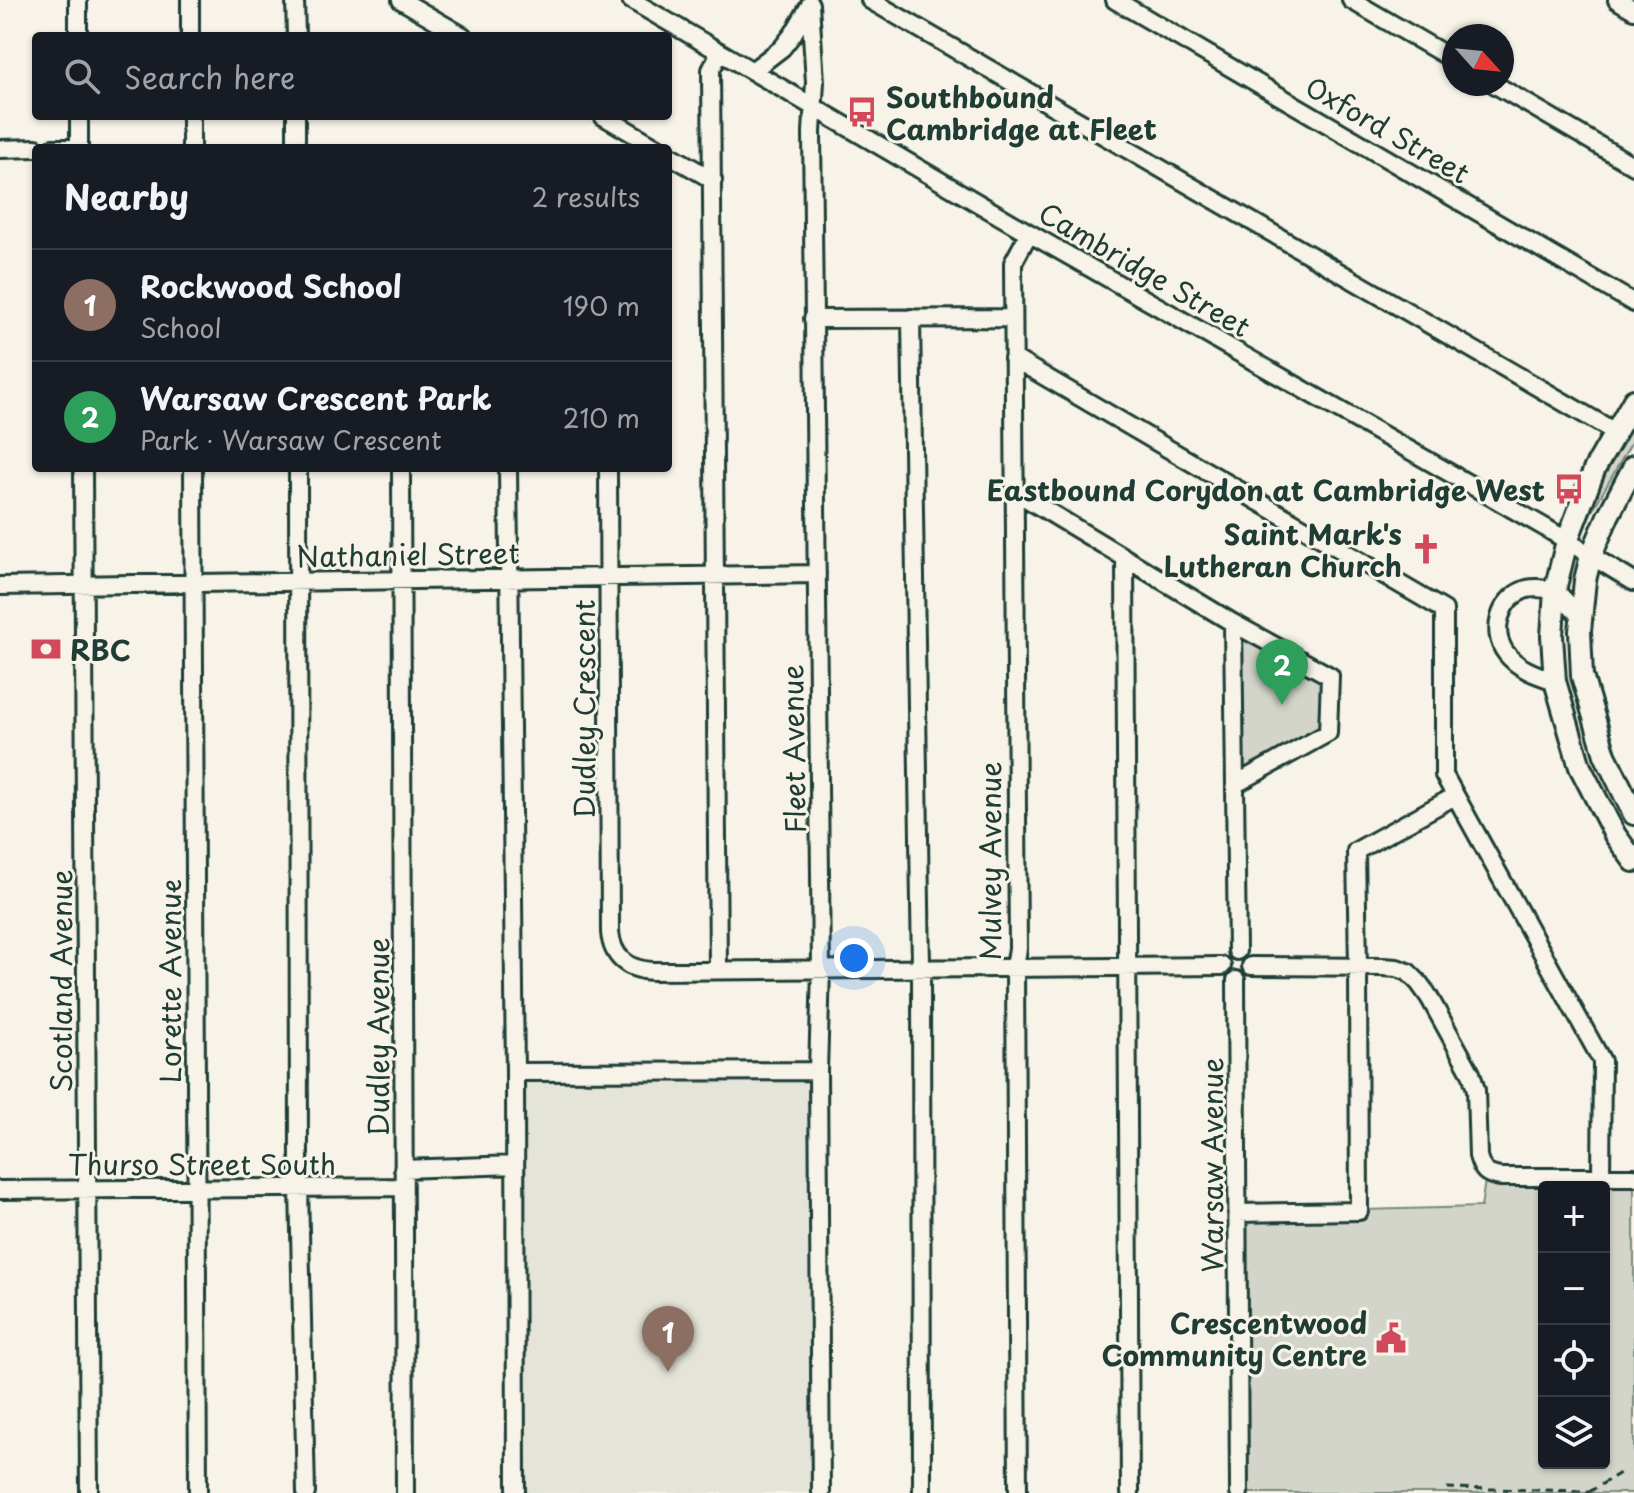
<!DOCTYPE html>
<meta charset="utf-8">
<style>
body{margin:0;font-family:"Playpen Sans",sans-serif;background:#242831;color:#f1f3f6}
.controls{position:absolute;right:24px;bottom:24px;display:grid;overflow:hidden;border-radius:8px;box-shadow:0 2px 6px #0004}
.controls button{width:72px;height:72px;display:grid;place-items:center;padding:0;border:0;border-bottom:2px solid #363941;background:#171b24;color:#f1f3f6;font:40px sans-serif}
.compass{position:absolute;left:1442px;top:24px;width:72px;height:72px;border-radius:50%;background:#171b24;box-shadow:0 2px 6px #0004;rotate:117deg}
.you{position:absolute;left:854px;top:958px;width:28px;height:28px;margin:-20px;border:6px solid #fff;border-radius:50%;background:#1a73e8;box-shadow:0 0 0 12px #1a73e833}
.badge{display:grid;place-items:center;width:52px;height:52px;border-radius:50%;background:#7c3aed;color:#fff;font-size:26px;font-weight:700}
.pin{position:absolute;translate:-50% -66px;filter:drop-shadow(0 2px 4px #0008)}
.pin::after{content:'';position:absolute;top:42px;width:28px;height:24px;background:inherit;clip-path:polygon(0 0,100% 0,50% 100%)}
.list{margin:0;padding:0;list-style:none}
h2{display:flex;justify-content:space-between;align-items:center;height:104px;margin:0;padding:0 32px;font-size:34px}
h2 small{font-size:26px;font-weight:400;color:#9ea1a6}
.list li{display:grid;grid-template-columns:52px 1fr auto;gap:24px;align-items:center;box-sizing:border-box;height:112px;padding:0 32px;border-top:2px solid #363941}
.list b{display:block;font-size:30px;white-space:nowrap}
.list p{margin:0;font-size:26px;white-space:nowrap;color:#9ea1a6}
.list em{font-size:26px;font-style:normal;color:#9ea1a6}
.icon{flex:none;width:44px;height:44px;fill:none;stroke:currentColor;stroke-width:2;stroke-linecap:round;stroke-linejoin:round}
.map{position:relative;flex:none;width:1634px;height:1493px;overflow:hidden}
.search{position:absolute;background:#171b24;box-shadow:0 2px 6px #0004;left:32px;top:32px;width:640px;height:88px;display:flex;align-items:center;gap:20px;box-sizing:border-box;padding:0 28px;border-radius:8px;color:#9ea1a6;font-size:30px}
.panel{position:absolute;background:#171b24;box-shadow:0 2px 6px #0004;left:32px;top:144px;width:640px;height:328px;border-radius:8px}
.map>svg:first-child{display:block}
.built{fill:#e5e4d9}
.green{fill:#d3d5ca;stroke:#79897f;stroke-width:2;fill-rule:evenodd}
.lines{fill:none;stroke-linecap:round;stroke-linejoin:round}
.minor-casing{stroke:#1f3d34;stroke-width:22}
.major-casing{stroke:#1f3d34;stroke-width:26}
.path{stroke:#1f3d34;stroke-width:3;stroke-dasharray:8 6;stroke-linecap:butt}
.minor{stroke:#f7f3e8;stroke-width:16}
.major{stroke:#f7f3e8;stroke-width:20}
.labels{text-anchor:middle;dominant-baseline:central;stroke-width:6;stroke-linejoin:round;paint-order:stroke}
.poi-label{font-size:28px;font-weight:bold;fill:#1f3d34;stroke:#f7f3e8;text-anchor:end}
.street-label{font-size:28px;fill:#1f3d34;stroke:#f7f3e8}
</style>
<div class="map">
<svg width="1634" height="1493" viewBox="0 0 1634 1493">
<rect width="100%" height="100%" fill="#f7f3e8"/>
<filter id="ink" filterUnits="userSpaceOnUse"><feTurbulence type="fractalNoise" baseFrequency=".0125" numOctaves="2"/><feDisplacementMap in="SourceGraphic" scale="16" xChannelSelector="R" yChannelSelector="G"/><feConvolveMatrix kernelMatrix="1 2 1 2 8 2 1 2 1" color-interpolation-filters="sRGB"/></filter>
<g filter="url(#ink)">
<path class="built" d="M818,1071L821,1493H516L515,1072Z"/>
<path class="green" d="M1634,414V438L1587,520L1584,519L1600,478Z
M1233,623L1330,676L1328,733L1236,784Z
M1486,1174L1634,1177V1493H1239L1237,1213L1481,1207ZM1544,1187H1604V1463H1544Z"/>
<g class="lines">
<g class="minor-casing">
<path id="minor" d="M78,0V36
M190,0V36
M295,0L296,36
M401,0L463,36
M631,0L1029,233L1546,528L1634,582
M870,0L1615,432
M1115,0L1634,303
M1351,0L1454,60
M1617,0L1634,10
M810,4L815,82L812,132L821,969L818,1071L821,1493
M752,71L782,48L793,34L810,5
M1494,84L1634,166
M79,116V148
M191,116V148
M296,116V148
M603,116L658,148
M53,148H79
M0,149L36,148
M668,154L713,180
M911,318L921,968L922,1493
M813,319L1013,318
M1013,358L1444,610V775L1602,1061L1601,1177
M83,468L89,1493
M193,468L198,1493
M298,468L299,1188L306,1493
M401,468L405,1493
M508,468L515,1072L516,1493
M608,468L610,932C612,957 628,970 652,971L1222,966
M1014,491L1233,623L1330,676L1328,733L1236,784
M1125,559L1130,1493
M0,586L817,574
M1233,623L1237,951
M1555,681C1537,675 1518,669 1506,653C1490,632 1500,599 1524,590C1533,586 1545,589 1555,590L1581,617
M1251,966L1383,967L1397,968L1408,972L1419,983L1429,997L1471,1073L1476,1090L1478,1156C1482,1171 1486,1175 1501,1177H1634
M718,970L711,70L720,52
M1236,980L1239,1493
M515,1072L818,1071
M403,1169L515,1165
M0,1190L403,1187
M1237,1213L1359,1211L1358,967L1356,851L1455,796
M1018,1493L1015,968L1018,948L1013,263L1029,233"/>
</g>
<g class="major-casing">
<path id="major" d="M1634,400L1595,468L1567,541L1555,590L1552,636L1555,681L1580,767L1615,835L1634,861
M1634,466L1608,516L1591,556L1585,580L1580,631L1582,676L1605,755L1634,814"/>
</g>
<path class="path" d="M1447,1488L1586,1491L1589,1493
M1589,1492L1620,1473"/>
<use href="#minor" class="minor"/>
<use href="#major" class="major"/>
</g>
</g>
<defs>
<g id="bus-bare" transform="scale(2.4)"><path d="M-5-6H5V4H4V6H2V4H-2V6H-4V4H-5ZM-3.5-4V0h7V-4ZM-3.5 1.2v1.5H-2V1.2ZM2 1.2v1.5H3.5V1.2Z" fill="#d1495b" stroke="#f7f3e8" stroke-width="2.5" paint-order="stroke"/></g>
<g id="church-bare" transform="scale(2.4)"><path d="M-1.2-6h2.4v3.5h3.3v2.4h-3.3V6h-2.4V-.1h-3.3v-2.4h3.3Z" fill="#d1495b" stroke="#f7f3e8" stroke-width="2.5" paint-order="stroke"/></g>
<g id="bank-bare" transform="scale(2.4)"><path d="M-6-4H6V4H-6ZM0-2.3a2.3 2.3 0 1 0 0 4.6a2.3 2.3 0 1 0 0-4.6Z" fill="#d1495b" stroke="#f7f3e8" stroke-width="2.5" paint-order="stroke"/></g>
<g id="civic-bare" transform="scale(2.4)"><path d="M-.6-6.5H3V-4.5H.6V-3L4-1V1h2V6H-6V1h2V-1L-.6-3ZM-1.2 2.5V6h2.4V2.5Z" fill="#d1495b" stroke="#f7f3e8" stroke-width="2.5" paint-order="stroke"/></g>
</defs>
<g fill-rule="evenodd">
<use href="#bus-bare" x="862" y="112"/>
<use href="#bus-bare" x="1569" y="489"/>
<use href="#church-bare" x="1426" y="549"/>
<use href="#bank-bare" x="46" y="649"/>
<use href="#civic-bare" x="1391" y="1338"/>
</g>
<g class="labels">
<g class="poi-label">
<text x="886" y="96" text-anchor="start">Southbound<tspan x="886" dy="32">Cambridge at Fleet</tspan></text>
<text x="1545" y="489">Eastbound Corydon at Cambridge West</text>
<text x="1402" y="533">Saint Mark's<tspan x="1402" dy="32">Lutheran Church</tspan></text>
<text x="70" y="649" text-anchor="start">RBC</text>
<text x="1367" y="1322">Crescentwood<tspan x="1367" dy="32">Community Centre</tspan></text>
</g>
<g class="street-label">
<text transform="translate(1388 129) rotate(30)">Oxford Street</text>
<text transform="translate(1145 269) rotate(30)">Cambridge Street</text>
<text transform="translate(408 554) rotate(-1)">Nathaniel Street</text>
<text transform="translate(583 709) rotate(-90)">Dudley Crescent</text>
<text transform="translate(793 749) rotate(-91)">Fleet Avenue</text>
<text transform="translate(989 861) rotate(-90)">Mulvey Avenue</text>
<text transform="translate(60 981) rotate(-90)">Scotland Avenue</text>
<text transform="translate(169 981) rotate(-90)">Lorette Avenue</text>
<text transform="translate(377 1037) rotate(-90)">Dudley Avenue</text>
<text x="202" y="1163">Thurso Street South</text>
<text transform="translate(1211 1165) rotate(-90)">Warsaw Avenue</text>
</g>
</g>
</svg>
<div class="controls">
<button>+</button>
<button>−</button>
<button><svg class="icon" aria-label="locate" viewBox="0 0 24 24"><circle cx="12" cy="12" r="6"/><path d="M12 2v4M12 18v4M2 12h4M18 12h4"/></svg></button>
<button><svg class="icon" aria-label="layers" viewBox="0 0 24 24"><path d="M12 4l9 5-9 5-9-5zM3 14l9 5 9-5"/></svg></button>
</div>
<svg class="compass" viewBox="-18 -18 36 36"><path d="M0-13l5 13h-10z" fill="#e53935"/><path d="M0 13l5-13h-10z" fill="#9ea1a6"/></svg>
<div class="you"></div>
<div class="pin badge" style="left:668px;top:1372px;background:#8d6e63">1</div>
<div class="pin badge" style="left:1282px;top:705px;background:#2e9e5b">2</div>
<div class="search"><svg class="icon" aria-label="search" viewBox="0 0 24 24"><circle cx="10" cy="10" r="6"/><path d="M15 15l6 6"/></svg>Search here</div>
<section class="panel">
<h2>Nearby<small>2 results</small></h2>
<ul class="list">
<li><span class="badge" style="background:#8d6e63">1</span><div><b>Rockwood School</b><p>School</p></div><em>190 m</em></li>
<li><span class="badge" style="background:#2e9e5b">2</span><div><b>Warsaw Crescent Park</b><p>Park · Warsaw Crescent</p></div><em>210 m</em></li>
</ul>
</section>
</div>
